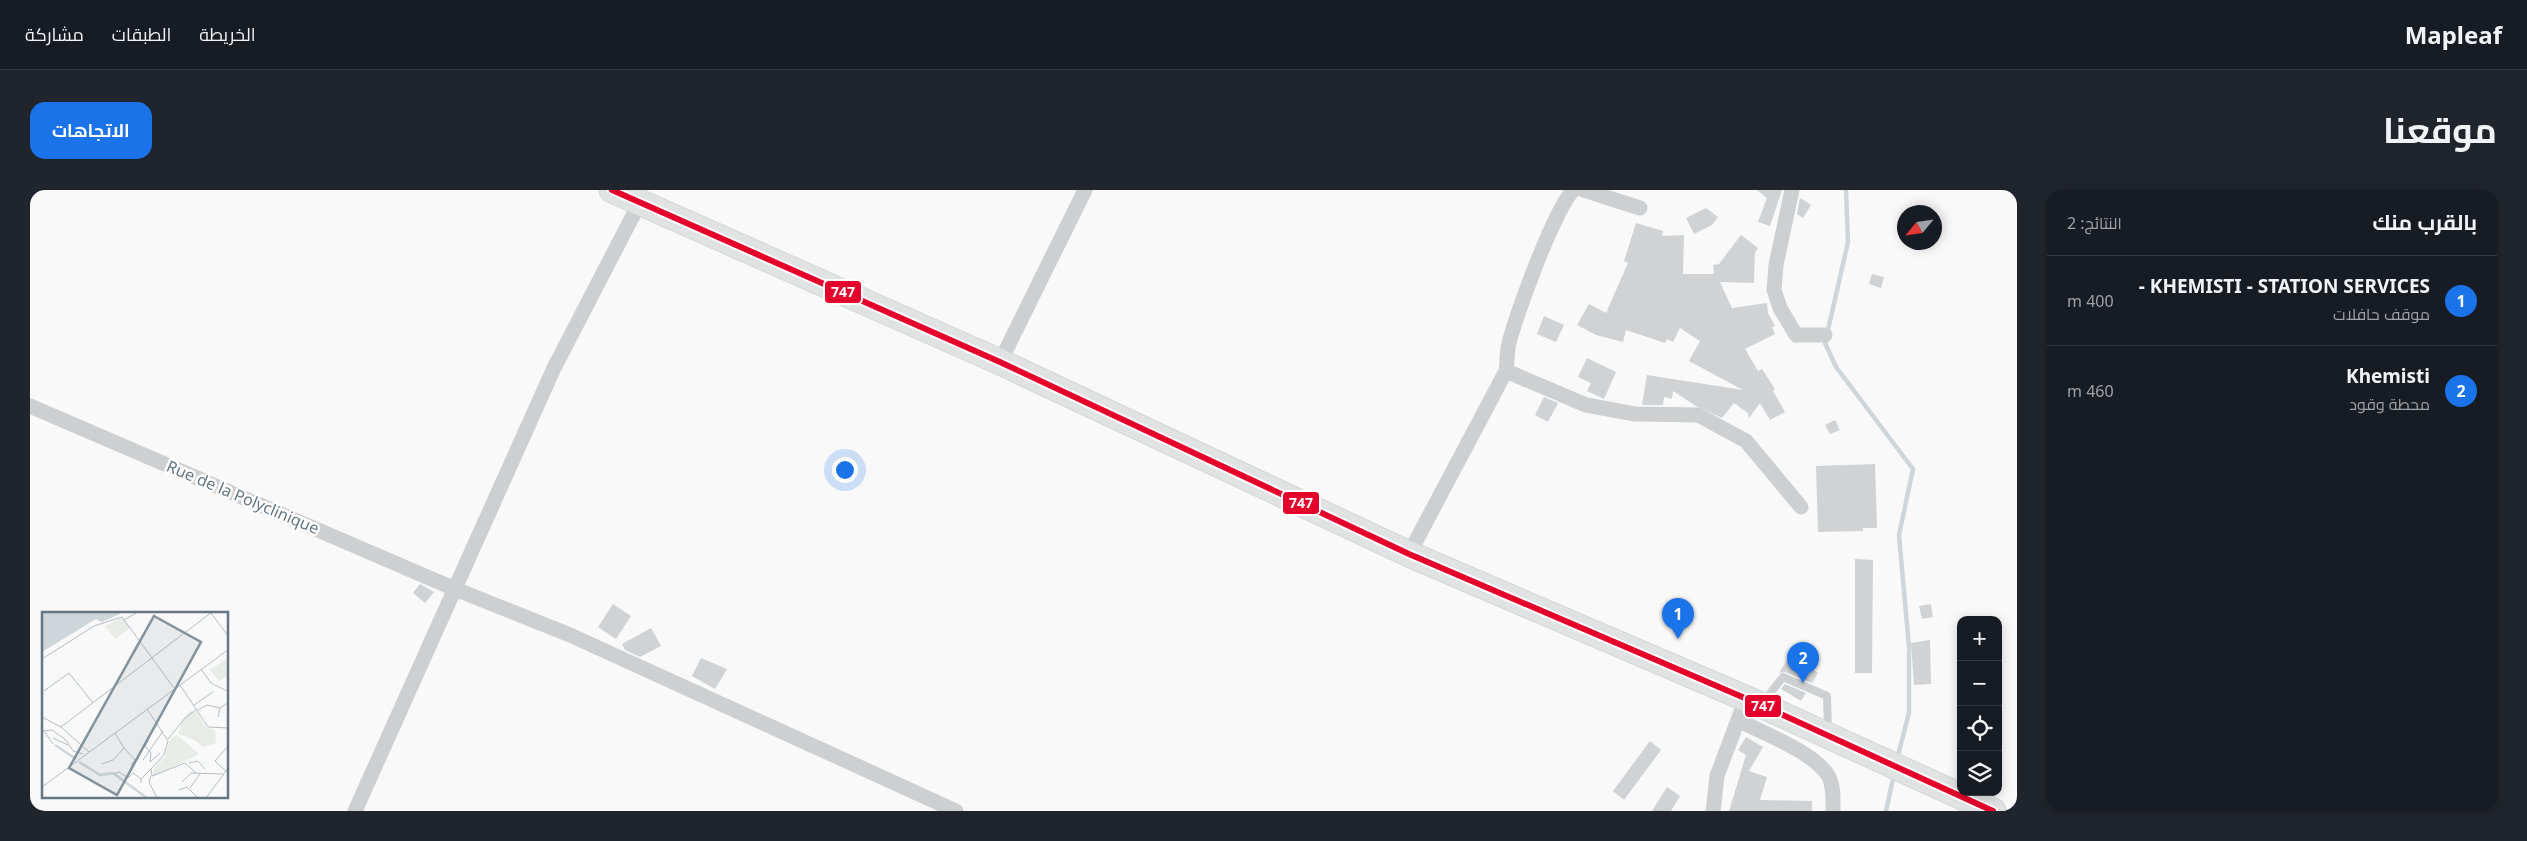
<!DOCTYPE html>
<html lang="ar">
<meta charset="utf-8">
<style>
body{margin:0;font-family:"Noto Sans",Cairo,sans-serif;background:#20242c;color:#f1f3f6;direction:rtl}
.controls{position:absolute;right:15px;bottom:15px;display:grid;overflow:hidden;border-radius:10px;box-shadow:0 2px 12px #0003}
.controls button{width:45px;height:45px;display:grid;place-items:center;padding:0;border:0;border-bottom:1px solid #363941;background:#171b24;color:#f1f3f6;font:25px sans-serif}
.compass{position:absolute;left:1867px;top:15px;width:45px;height:45px;border-radius:50%;background:#171b24;box-shadow:0 2px 12px #0003;rotate:241deg}
.you{position:absolute;left:814px;top:279px;width:18px;height:18px;margin:-12px;border:4px solid #fff;border-radius:50%;background:#1a73e8;box-shadow:0 0 0 8px #1a73e833}
.badge{display:grid;place-items:center;width:32px;height:32px;border-radius:50%;background:#1a73e8;color:#fff;font-size:16px;font-weight:700}
.pin{position:absolute;translate:-50% -41px;filter:drop-shadow(0 1px 2px #0008)}
.pin::after{content:'';position:absolute;top:26px;width:18px;height:15px;background:inherit;clip-path:polygon(0 0,100% 0,50% 100%)}
.list{margin:0;padding:0;list-style:none}
h2{display:flex;justify-content:space-between;align-items:center;height:65px;margin:0;padding:0 20px;font-size:21px}
h2 small{font-size:16px;font-weight:400;color:#9ea1a6}
.list li{display:grid;grid-template-columns:32px 1fr auto;gap:15px;align-items:center;box-sizing:border-box;height:90px;padding:0 20px;border-top:1px solid #363941}
.list b{display:block;font-size:19px;white-space:nowrap}
.list p{margin:0;font-size:16px;white-space:nowrap;color:#9ea1a6}
.list em{font-size:16px;font-style:normal;color:#9ea1a6}
.icon{flex:none;width:28px;height:28px;fill:none;stroke:currentColor;stroke-width:2;stroke-linecap:round;stroke-linejoin:round}
.map{position:relative;flex:none;width:1987px;height:621px;overflow:hidden;direction:ltr;border-radius:15px}
header{display:flex;align-items:center;gap:30px;box-sizing:border-box;height:70px;padding:0 25px;background:#171b24;border-bottom:1px solid #363941}
header strong{font-size:24px}
nav{display:flex;gap:28px;margin-inline-start:auto;font-size:18px}
.intro{display:flex;align-items:center;justify-content:space-between;box-sizing:border-box;height:120px;padding:0 30px}
h1{margin:0;font-size:35px}
.button{padding:12px 22px;border-radius:15px;background:#1a73e8;color:#fff;font-size:18px;font-weight:700}
main{display:flex;gap:30px;padding:0 30px}
aside{flex:1;background:#171b24;border-radius:15px;box-shadow:0 2px 12px #0003}
.map>svg:first-child{display:block}
.lines{fill:none;stroke-linecap:round;stroke-linejoin:round}
.stream{stroke:#ced6d9;stroke-width:4.5}
.building{fill:#d0d2d3}
.primary-casing{stroke:#d5d6d7;stroke-width:27}
.service{stroke:#cecfd0;stroke-width:8}
.minor{stroke:#cecfd0;stroke-width:15}
.primary{stroke:#e1e2e2;stroke-width:25}
.bus-1-casing{stroke:#fff;stroke-width:10}
.bus-1{stroke:#e4002b;stroke-width:6}
.labels{text-anchor:middle;dominant-baseline:central;stroke-width:5;stroke-linejoin:round;paint-order:stroke}
.street-label{font-size:16px;fill:#657683;stroke:#fff}
.inset-river{fill:none;stroke:#ced6d9;stroke-width:2.5}
.inset-road{fill:none;stroke:#b5bdc3;stroke-width:1}
.view{fill:#84929c;fill-opacity:0.15;stroke:#84929c;stroke-width:2.5}
.inset-edge{fill:none;stroke:#657683;stroke-width:2.5}
.line-badge{stroke:#fff;stroke-width:2}
.badge-label{font-size:14px;text-anchor:middle;font-weight:bold;fill:#fff}
</style>
<header>
<strong>Mapleaf</strong>
<nav><a>الخريطة</a><a>الطبقات</a><a>مشاركة</a></nav>
</header>
<div class="intro"><h1>موقعنا</h1><a class="button">الاتجاهات</a></div>
<main>
<aside>
<h2>بالقرب منك<small>النتائج: 2</small></h2>
<ul class="list">
<li><span class="badge">1</span><div><b>KHEMISTI - STATION SERVICES -</b><p>موقف حافلات</p></div><em>400 m</em></li>
<li><span class="badge">2</span><div><b>Khemisti</b><p>محطة وقود</p></div><em>460 m</em></li>
</ul>
</aside>
<div class="map">
<svg width="1987" height="621" viewBox="0 0 1987 621">
<rect width="100%" height="100%" fill="#f9f9f9"/>
<g class="lines">
<path class="stream" d="M1816,0L1818,52L1795,153L1806,177L1883,279L1869,345L1879,457V523L1867,569
M1856,621L1864,584"/>
</g>
<path class="building" d="M1727,0H1752L1740,36L1728,32L1737,8Z
M1770,8L1781,15L1773,28L1767,24Z
M1676,18L1688,27L1682,35L1664,44L1656,28Z
M1606,33L1633,41L1632,46L1654,45L1653,84H1684L1683,75L1689,74L1711,45L1728,58L1725,63L1724,93L1690,92L1702,118L1737,113L1738,123L1745,136L1742,137L1745,144L1715,159L1728,181L1732,179L1745,199L1743,201L1755,222L1740,230L1730,213L1719,228L1718,223L1704,213L1692,228L1666,216L1643,201L1642,209L1634,207L1633,215H1612L1617,185L1713,200L1659,171L1670,151L1650,138L1643,152L1637,149L1635,153L1596,140L1593,152L1566,145L1547,135L1559,114L1576,123L1598,73L1594,71Z
M1842,84L1854,87L1851,98L1839,94Z
M1514,126L1534,135L1526,152L1507,144Z
M1557,168L1586,182L1574,209L1557,201L1561,193L1548,187Z
M1514,207L1528,213L1518,232L1505,225Z
M1805,230L1810,240L1800,244L1795,235Z
M1845,274L1847,338H1833V341L1788,342L1786,276Z
M1825,369L1843,370L1842,483H1825Z
M390,394L404,402L395,413L383,403Z
M583,414L601,426L586,449L568,437Z
M1901,414L1903,427L1892,429L1889,416Z
M621,438L631,456L610,467L595,460L592,454Z
M1900,450L1901,494L1884,495L1881,453Z
M1760,465L1788,483L1782,493L1755,482L1749,483Z
M671,468L697,479L685,499L662,486Z
M1755,494L1776,503L1771,511L1751,499Z
M1716,547L1733,557L1719,581L1737,587L1730,610L1782,611V621H1699L1716,565L1708,560Z
M1620,551L1631,560L1594,610L1583,601Z
M1637,597L1650,606L1641,621H1622Z"/>
<g class="lines">
<g class="primary-casing">
<path id="primary" d="M582,0L970,172L1379,364L1731,515L1963,621"/>
</g>
<path class="service" d="M1734,511L1753,487L1797,506L1798,540"/>
<path class="minor" d="M1554,0L1610,18
M1762,0L1746,75L1744,100L1750,118L1766,145H1795
M970,172L1055,0
M1476,181C1477,174 1477,166 1478,158C1482,134 1527,12 1544,0
M0,216L425,399L540,445L926,621
M1379,364L1476,181L1556,215L1605,224L1668,225L1716,251L1771,317
M1708,530C1733,543 1786,563 1799,587C1804,598 1803,609 1803,621
M325,621L524,178L610,12
M1683,621L1687,586L1711,522"/>
<use href="#primary" class="primary"/>
<g class="bus-1-casing">
<path id="bus-1" d="M582,0L970,172L1379,364L1731,515L1963,621"/>
</g>
<use href="#bus-1" class="bus-1"/>
</g>
<g class="labels">
<g class="street-label">
<text transform="translate(213 307) rotate(23)">Rue de la Polyclinique</text>
</g>
</g>
<g transform="translate(12 422)">
<rect width="186" height="186" fill="#f9f9f9"/>
<path d="M80,6L88,16L73,27L63,14ZM187,45L186,63L177,69L168,58ZM148,99L155,100L163,115L173,118L174,131L161,135L154,129L137,122L139,111ZM135,123L157,142L110,165L112,156L123,145L128,127Z" fill="#e8ebe6"/>
<path d="M0,0H82L60,10L54,7L0,40Z" fill="#ced6d9"/>
<path class="inset-river" d="M13,133L34,147M37,150L58,163L71,161L105,186"/>
<path class="inset-road" d="M169,1L187,25M82,8L96,0M0,47L52,14L80,5L132,76M159,57L169,71L187,80M138,73L166,115L187,116M2,79L27,61L51,91M152,93L171,80M105,97L126,129L122,143L109,157L110,164L143,151L155,162M156,98L165,93L178,96M0,105L19,115L47,140M176,105L178,96L187,90M19,115L170,0M0,119L10,118L24,128L31,139L41,142M2,119L11,132M11,126L26,133M126,127L143,106L155,97M106,129L103,134L109,141L108,150L118,141M187,133L173,149L187,162M82,136L93,148L89,153M101,148L121,119M147,151L156,149L163,157M60,152L71,148L82,136L73,121M72,162L77,160L86,166L91,161L99,167M109,164L107,170L115,186M140,170L149,161L181,162M99,171V167L109,157M0,175L187,37M148,176L158,162M137,178L145,175L156,186M164,186L187,155"/>
<path class="view" d="M112,4L159,30L75,183L27,156Z"/>
<rect width="186" height="186" class="inset-edge"/>
</g>
<g class="line-badge">
<rect x="794" y="90" width="38" height="24" rx="5" fill="#e4002b"/>
<rect x="1252" y="301" width="38" height="24" rx="5" fill="#e4002b"/>
<rect x="1714" y="504" width="38" height="24" rx="5" fill="#e4002b"/>
</g>
<g class="badge-label">
<text x="813" y="107">747</text>
<text x="1271" y="318">747</text>
<text x="1733" y="521">747</text>
</g>
</svg>
<div class="controls">
<button>+</button>
<button>−</button>
<button><svg class="icon" aria-label="locate" viewBox="0 0 24 24"><circle cx="12" cy="12" r="6"/><path d="M12 2v4M12 18v4M2 12h4M18 12h4"/></svg></button>
<button><svg class="icon" aria-label="layers" viewBox="0 0 24 24"><path d="M12 4l9 5-9 5-9-5zM3 14l9 5 9-5"/></svg></button>
</div>
<svg class="compass" viewBox="-18 -18 36 36"><path d="M0-13l5 13h-10z" fill="#e53935"/><path d="M0 13l5-13h-10z" fill="#9ea1a6"/></svg>
<div class="you"></div>
<div class="pin badge" style="left:1648px;top:449px">1</div>
<div class="pin badge" style="left:1773px;top:493px">2</div>
</div>
</main>
